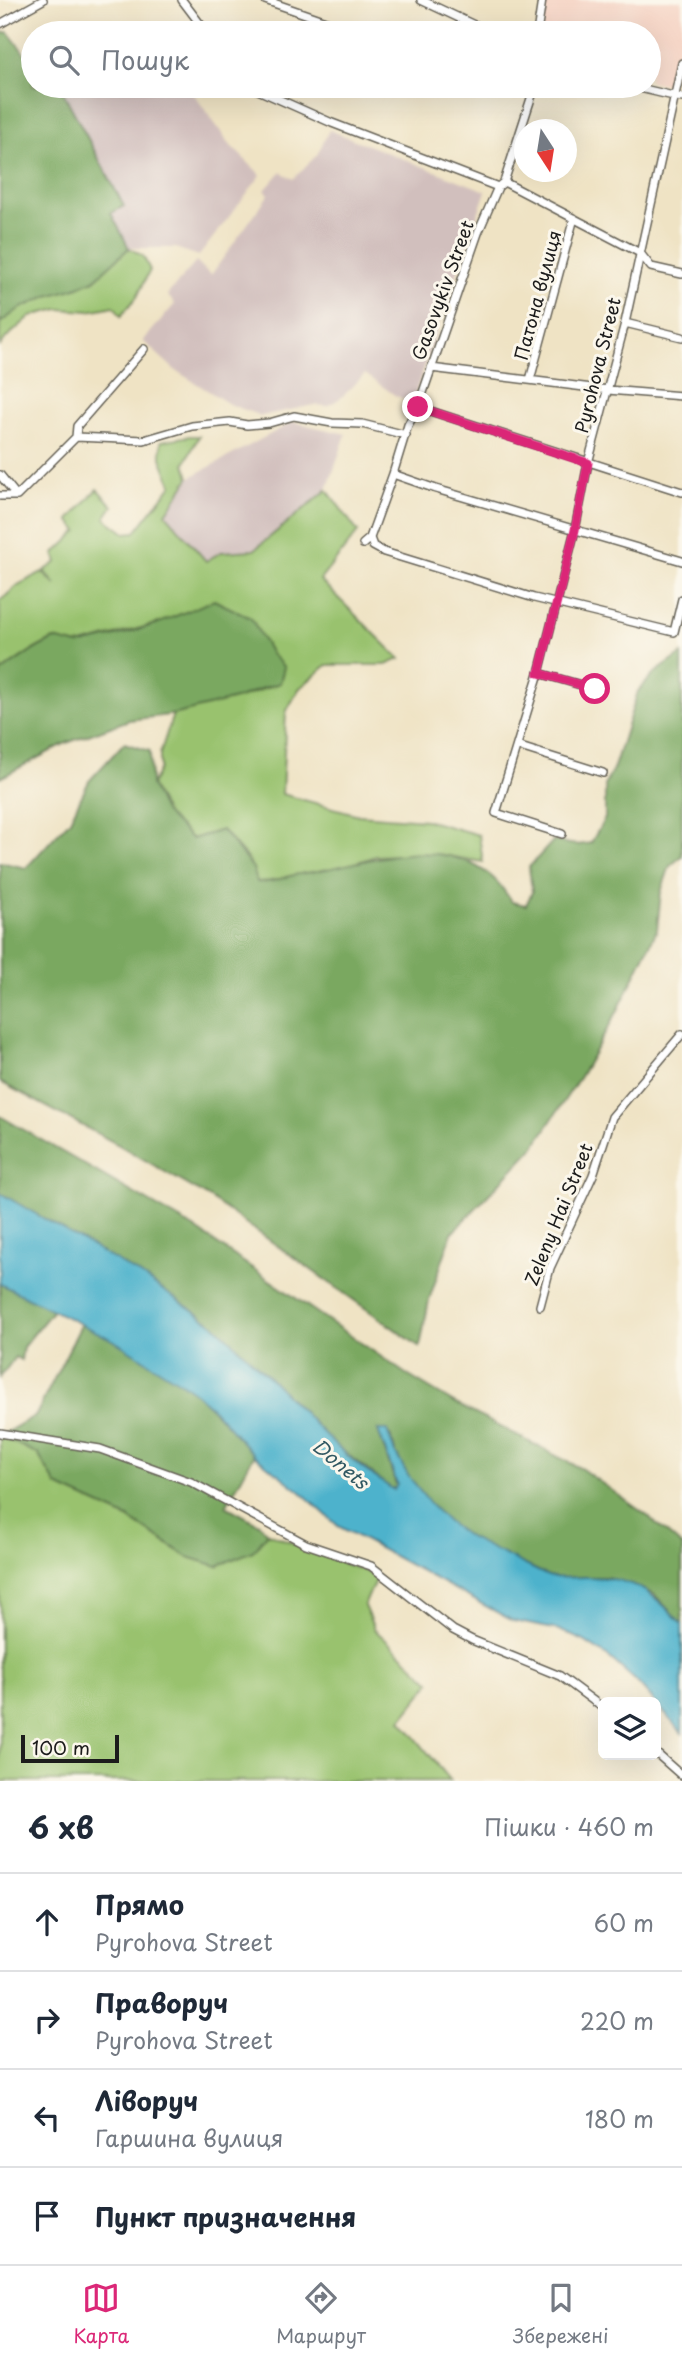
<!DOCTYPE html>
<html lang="uk">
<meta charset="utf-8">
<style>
body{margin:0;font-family:"Playpen Sans",sans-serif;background:#f2f2f3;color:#1f2937}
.controls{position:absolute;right:21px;bottom:21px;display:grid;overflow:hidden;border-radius:10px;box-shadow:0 7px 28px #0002}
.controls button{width:63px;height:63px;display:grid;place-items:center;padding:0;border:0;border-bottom:2px solid #e0e1e3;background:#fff;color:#1f2937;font:35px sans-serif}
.compass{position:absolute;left:514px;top:119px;width:63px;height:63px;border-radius:50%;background:#fff;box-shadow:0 7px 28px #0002;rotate:168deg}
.scale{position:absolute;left:21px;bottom:18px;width:98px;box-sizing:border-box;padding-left:7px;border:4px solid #1c1c1c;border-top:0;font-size:19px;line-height:24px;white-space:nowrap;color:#1c1c1c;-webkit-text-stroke:5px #fbf7ec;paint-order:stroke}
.stop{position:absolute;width:21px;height:21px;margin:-16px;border:5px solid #db2777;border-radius:50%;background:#fff}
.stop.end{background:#db2777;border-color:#fff;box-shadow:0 2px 7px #0008}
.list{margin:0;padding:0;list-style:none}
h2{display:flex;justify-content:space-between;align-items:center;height:91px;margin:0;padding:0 28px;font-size:30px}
h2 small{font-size:23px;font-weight:400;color:#747a83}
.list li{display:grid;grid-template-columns:46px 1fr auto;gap:21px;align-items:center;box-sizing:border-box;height:98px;padding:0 28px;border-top:2px solid #e0e1e3}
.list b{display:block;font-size:26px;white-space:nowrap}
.list p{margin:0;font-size:23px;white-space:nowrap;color:#747a83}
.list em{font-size:23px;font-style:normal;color:#747a83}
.icon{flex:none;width:38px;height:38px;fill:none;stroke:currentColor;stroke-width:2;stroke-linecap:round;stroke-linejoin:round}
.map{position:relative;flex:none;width:682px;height:1781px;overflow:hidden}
.search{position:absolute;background:#fff;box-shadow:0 7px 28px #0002;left:21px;right:21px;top:21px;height:77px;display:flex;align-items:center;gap:18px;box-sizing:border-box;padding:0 24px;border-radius:38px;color:#747a83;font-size:26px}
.sheet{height:483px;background:#fff}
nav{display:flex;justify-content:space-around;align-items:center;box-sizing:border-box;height:98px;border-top:2px solid #e0e1e3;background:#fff;font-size:19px;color:#747a83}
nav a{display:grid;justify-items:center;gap:4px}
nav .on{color:#db2777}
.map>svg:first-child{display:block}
.built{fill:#f5d2c2}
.industrial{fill:#d1bfbd}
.green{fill:#99c26e;stroke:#5a6f45;stroke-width:2}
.forest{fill:#7aa861;stroke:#4b623e;stroke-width:2}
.water{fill:#4db2cc;stroke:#346774;stroke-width:2}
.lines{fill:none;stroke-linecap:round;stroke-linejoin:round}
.minor-casing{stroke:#666257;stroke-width:10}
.minor{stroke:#fff;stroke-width:7}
.route{stroke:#db2777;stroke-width:9}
.labels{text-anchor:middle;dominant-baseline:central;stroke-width:6;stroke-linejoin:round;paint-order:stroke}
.street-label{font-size:18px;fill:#1c1c1c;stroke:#fbf7ec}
.water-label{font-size:19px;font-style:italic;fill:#305862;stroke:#fbf7ec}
</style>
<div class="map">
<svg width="682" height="1781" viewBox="0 0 682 1781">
<rect width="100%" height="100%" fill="#fbf7ec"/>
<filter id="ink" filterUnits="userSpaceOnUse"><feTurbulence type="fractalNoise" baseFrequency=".0143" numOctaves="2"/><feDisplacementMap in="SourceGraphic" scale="14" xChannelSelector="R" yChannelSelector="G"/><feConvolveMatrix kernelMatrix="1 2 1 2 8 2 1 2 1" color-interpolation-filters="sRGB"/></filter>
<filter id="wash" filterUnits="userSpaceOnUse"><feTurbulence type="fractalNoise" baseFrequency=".00686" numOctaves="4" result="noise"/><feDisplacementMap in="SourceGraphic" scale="28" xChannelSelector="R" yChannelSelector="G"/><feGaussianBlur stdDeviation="1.57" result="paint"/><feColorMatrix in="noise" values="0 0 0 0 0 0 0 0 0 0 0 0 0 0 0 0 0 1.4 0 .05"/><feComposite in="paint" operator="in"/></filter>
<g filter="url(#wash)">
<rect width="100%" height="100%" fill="#efe3c4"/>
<path class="built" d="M547,0H682V32L671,85L649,81V33H540Z"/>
<path class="industrial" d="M69,86H188L231,146L261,175L199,256L175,248H129L111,213L124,206L68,105L63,92Z
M329,130L486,191L412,402L396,396L365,374L343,396L328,406L314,405L261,416L229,404L175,370L143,341L175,304L167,295L196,262L211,275L269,194L265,190L281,172L293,179L317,155Z
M293,422L346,434L327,490L254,550L218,553L206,562L166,514L189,478Z"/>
<path class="green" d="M129,248L143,256L150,270L137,297L121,316L114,306L89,311L59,309L31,316L6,338L0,346V323L19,309L48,296L94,280Z
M190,436H199L185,463L189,478L166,514L206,561L221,552L254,550L327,490L358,532L320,580L400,659L386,665H327L299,689L286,712L282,794L359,815L426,820L479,835L483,862L435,854L375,856L347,866L300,874L268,884L257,882L247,858L222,830L192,839L165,813L151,785L160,768V754L173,714L239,698L280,683L283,667L271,654L251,618L159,623L78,645L54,639L29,652L0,673V601L18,585L42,572L56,585L44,571L57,562L54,554L78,531L69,520L97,489L113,506L105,518L125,533L135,532L172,485L161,458V441Z
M0,1436L38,1454L57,1486L128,1518L188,1557L252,1551L268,1533L377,1576L364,1606L374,1629L431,1682L401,1720L451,1781H0Z"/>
<path class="forest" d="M8,32L33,64V86H56L63,92L124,206L111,213L129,248L94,280L76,288L48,296L19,309L0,323V33Z
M214,600L251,618L271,654L284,667L280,683L260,689L239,698L177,714L129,720L64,744L0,778V673C17,659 34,649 54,639L78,645L128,633L159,623Z
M682,654V856L670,866L661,892L657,930L616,1014L581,1075L534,1147L452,1233L429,1300L420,1347L210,1198L117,1144L0,1082V862L26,868L70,820L89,781L124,743L150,751L151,785L165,813L192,839L222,830L253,868L257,882C273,884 284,876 299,874C361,866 436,830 492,877C500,883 506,894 512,902L526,905L532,892L529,867L553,841L577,845L591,843L605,818V784L613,770L638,691L656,672Z
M0,1116L194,1228L409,1376L454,1403L582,1469L649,1517L682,1546V1624L654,1594L607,1577L558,1578L548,1576C521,1561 489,1552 464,1535C430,1513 400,1473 390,1435L378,1430L397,1488H390L333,1443L270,1378L216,1326L139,1274L0,1193Z
M0,1284L54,1309L23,1347L21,1360L15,1357L0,1378Z
M82,1323C119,1343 157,1362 190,1388C214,1408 233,1432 254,1455L226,1506L259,1524L268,1533L253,1551L217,1566L188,1557L128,1518L57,1486L38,1454L0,1436L36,1415Z"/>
<path class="water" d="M0,1193L139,1274L216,1326L270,1378L333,1443L362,1468L394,1490L397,1484L378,1430H387L394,1450L409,1477L431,1505L448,1522L470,1538L548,1576C561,1579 573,1577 586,1577C633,1577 652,1591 682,1624V1733L636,1681L610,1658L584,1641L559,1630L513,1621L338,1526L301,1492L254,1455L214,1410L189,1388L113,1340L0,1284Z"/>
</g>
<g filter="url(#ink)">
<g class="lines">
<g class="minor-casing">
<path id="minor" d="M182,0L207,33
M265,0L360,33
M421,0L491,33
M0,24L43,0
M537,33L542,0
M249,86L332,123L498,187
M513,86L534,93
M631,86L682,98
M504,182L640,253L651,267L682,274
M625,323L682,337
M431,368L608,390L682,396
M530,380L574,218
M418,407L682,492
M76,437L144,440L192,426L230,422L247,425L269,423L294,416L332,423L362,424L406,435
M393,474L436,489L682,561
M0,475L17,496
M0,496H17L76,437L77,426L144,349
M370,538L373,546L384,552L534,598L674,632L682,599
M363,544L370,538L393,474L408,425L418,407L478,233L498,187L504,182L535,86
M539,673L595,689
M517,746L603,773
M562,834L496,813L539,673L575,530L588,463L625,323L682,63
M540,1306L550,1268L593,1175L612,1117L682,1034
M0,1433L100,1449L191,1482L306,1544L371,1566L453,1630L472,1640L560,1676L603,1708
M656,1753L682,1776"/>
</g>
<use href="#minor" class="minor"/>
</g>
</g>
<g class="lines" filter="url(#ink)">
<path class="route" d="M418,407L588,463L575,530L539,673L595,689"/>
</g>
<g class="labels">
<g class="street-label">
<text transform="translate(442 290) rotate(-70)">Gasovykiv Street</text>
<text transform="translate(537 295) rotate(-75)">Патона вулиця</text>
<text transform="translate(597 365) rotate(-76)">Pyrohova Street</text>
<text transform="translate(558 1214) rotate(-68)">Zeleny Hai Street</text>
</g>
<g class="water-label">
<text transform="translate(341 1463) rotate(40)">Donets</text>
</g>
</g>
</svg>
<div class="controls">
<button><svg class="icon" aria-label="layers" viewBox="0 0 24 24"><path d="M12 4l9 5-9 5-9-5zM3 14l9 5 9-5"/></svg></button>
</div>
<svg class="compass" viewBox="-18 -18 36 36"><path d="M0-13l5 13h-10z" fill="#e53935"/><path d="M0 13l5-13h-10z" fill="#747a83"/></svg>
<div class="scale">100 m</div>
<div class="stop" style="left:595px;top:689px"></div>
<div class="stop end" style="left:418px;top:407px"></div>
<div class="search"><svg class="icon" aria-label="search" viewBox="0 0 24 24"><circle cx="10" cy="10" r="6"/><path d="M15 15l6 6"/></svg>Пошук</div>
</div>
<section class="sheet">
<h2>6 хв<small>Пішки · 460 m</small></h2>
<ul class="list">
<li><svg class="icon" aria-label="ahead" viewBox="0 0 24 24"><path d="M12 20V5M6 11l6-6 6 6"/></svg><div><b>Прямо</b><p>Pyrohova Street</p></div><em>60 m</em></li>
<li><svg class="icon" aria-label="right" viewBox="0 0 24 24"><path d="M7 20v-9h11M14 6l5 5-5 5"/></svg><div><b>Праворуч</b><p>Pyrohova Street</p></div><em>220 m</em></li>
<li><svg class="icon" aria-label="left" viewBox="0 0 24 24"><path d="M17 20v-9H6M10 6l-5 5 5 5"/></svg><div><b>Ліворуч</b><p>Гаршина вулиця</p></div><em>180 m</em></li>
<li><svg class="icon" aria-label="arrive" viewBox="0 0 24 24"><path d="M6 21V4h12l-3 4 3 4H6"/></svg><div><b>Пункт призначення</b></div></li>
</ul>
</section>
<nav>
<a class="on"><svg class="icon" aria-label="map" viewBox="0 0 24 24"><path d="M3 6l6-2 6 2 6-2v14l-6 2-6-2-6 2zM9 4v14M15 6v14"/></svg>Карта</a>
<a><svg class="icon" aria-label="directions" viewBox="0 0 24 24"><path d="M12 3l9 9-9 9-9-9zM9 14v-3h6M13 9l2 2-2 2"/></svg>Маршрут</a>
<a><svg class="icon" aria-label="saved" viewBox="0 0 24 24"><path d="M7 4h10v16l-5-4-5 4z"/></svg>Збережені</a>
</nav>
